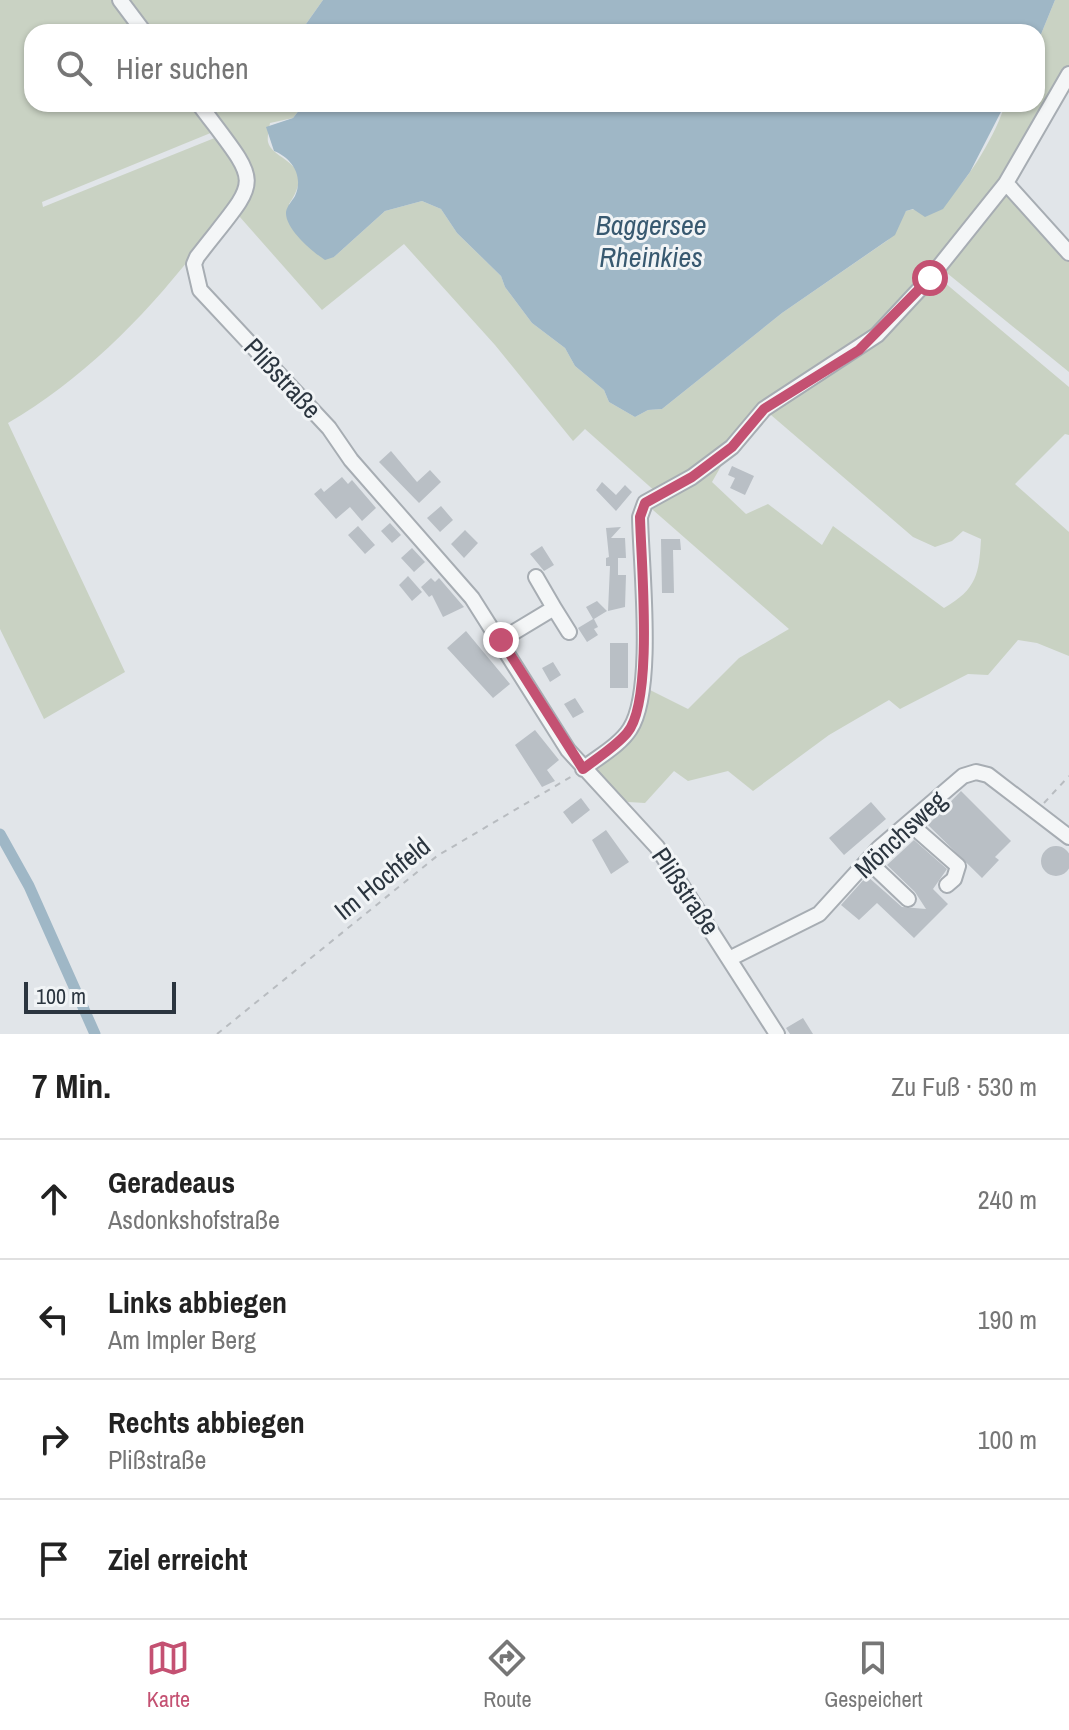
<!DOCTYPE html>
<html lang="de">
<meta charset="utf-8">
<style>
body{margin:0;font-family:"Archivo Narrow",sans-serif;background:#f2f2f2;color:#222}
.scale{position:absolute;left:24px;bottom:20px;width:152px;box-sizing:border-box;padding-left:8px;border:4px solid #2b353f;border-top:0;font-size:22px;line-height:28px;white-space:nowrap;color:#2b353f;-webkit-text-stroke:6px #f1f4f6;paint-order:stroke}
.stop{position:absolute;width:24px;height:24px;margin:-18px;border:6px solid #c45172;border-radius:50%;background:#fff}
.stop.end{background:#c45172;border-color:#fff;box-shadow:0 2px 8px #0008}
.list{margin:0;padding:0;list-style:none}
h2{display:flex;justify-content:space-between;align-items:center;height:104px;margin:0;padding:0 32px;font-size:34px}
h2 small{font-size:26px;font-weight:400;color:#767676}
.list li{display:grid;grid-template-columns:52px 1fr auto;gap:24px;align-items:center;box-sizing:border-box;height:120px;padding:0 32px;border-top:2px solid #e0e0e0}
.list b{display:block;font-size:30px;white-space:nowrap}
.list p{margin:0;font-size:26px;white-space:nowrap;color:#767676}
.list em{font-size:26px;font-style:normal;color:#767676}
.icon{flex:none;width:44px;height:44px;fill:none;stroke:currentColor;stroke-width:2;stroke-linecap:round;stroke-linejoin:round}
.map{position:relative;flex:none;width:1069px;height:1034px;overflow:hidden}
.search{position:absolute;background:#fff;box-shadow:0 2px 6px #0004;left:24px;right:24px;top:24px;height:88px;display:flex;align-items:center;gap:20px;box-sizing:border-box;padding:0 28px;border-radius:24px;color:#767676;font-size:30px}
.sheet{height:584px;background:#fff}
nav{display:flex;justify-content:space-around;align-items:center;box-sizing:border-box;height:112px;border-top:2px solid #e0e0e0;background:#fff;font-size:22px;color:#767676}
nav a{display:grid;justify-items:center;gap:4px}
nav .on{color:#c45172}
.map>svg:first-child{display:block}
.green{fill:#c9d2c3}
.water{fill:#9fb7c6}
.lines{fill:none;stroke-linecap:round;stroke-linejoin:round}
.canal{stroke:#9fb7c6;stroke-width:11}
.building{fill:#b9bfc5}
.minor-casing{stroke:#a7adb3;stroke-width:18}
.path{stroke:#b8bcc0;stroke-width:2;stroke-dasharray:6 6;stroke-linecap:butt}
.minor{stroke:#f4f6f7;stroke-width:14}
.route{stroke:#c45172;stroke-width:10}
.labels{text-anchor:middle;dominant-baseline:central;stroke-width:6;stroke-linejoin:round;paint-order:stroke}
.street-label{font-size:26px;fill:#2b353f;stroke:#f1f4f6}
.water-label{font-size:28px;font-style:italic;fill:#385970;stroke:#f1f4f6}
</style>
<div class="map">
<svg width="1069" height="1034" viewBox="0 0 1069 1034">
<rect width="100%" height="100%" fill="#e1e5e9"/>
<path class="green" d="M0,0H115L139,32H32V104H193L213,132L42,202L43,207L217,137L236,165L242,186C181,278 104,367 8,423L125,672L44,719L0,629Z
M127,0H323L306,24L307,32H150Z
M1055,0H1069V68L999,186L932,272L1069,387V435L1065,434L1015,484L1069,532V656L1037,643L1018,640L988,675L968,674L900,709L889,700L829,735L753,791L728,771L688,781L674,771L645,803L628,802L583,769L628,733L642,686L688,709L739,658L789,629L645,503L732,447L712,482L746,514L768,504L822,545L833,526L944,608C977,589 979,574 981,539L963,531L952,541L935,547L913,537L764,409L720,452L657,493L585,429L573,441L495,345L404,244L322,310L239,216L250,198L253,180L204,104H304L293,118L270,123C269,128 267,137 268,142C273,162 318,161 289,204C295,232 304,251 334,257L385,211L422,201L441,209L457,233L501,276L505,287L532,323L565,348L575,366L604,390L609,402L635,417L648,410L662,409L782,313L888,240L906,211C919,207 933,210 946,200C968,182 998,130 1005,104H1037V44Z
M1014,193L1069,254V372L942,269L1005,194Z"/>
<path class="water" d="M323,0H1055L1037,44V32H307L306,24Z
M304,104H1005L970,172L943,209L925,217L913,209L906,211L895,235L782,313L662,409L648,410L635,417L609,402L604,390L575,366L565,348L532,323L505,287L501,276L457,233L441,209L422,201L385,211L334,257L325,260C313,252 285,229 286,212C287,206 292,201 295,196C304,176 292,158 274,151L266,127L293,118Z"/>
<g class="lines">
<path class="canal" d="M0,834L29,886L95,1034"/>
</g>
<path class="building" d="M391,451L417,482L430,470L441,482L419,503L379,462Z
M732,466L754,476L745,495L730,488L735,478L728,475Z
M342,477L348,484L352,480L376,508L362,521L350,507L336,519L314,494L321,488L324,492Z
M602,482L616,495L625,485L632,492L616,511L596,490Z
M441,506L453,520L440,532L427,518Z
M390,523L401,535L392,543L381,531Z
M358,526L375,545L365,554L348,535Z
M621,527L611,538H625L626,558H618V575H626L625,607L608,611L610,566H606V558L609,557L606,528Z
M465,530L478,543L464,558L451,544Z
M661,539H680L681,550H673L674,593H662Z
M542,546L554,565L544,571L530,554Z
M412,548L425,562L414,572L401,558Z
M408,576L422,592L412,601L399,585Z
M431,578L435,582L439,578L464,607L443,617L432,595L429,597L421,587Z
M597,601L607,611L594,619L598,627L594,629L598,635L587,642L578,628L593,619L586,607Z
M466,631L510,684L493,698L447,648Z
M610,643H628V688H610Z
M553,662L561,675L550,682L542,668Z
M575,698L584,712L573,718L564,704Z
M535,730L559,760L547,770L555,781L542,787L515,745Z
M961,791L1011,841L995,857L999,860L982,878L928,825Z
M581,798L590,810L572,824L563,812Z
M871,802L886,819L844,855L829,838Z
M606,830L629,862L611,874L592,840Z
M914,840L947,869L933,889L948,904L914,938L877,903L859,920L841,905L867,876L902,907L926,909L915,892L887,865Z
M1041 861a15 15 0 1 1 30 0a15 15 0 1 1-30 0Z
M803,1018L813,1034H790L786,1028Z"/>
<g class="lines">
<g class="minor-casing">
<path id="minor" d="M120,0L144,32
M199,104C264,191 262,173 197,257L194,264L200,290L329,428L351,460L472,598L568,750L657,847L777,1034
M1006,183L1069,253
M554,608L569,632
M501,640L554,608L536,577
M583,769C598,757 620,745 630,729C655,691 641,567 640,517L645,503L692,477L732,447L764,409L877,335L930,278L1006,183L1069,74
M909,823L958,866L954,879L947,885
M868,861L908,899
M731,958L819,914L879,848L963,776L976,772L988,775L1069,837"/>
</g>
<path class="path" d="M1044,803L1069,776
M217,1034L437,856L574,775"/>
<use href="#minor" class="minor"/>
</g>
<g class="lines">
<path class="route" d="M501,640L583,769C597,758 615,747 627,733C654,702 641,562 640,517L645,503L692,477L732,447L764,409L859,350L930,278"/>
</g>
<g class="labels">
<g class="street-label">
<text transform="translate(283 378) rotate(47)">Plißstraße</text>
<text transform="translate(900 834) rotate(-43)">Mönchsweg</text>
<text transform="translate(382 878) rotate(-39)">Im Hochfeld</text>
<text transform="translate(686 891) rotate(56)">Plißstraße</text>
</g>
<g class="water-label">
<text x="651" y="225">Baggersee<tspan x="651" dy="32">Rheinkies</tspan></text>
</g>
</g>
</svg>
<div class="scale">100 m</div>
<div class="stop" style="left:930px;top:278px"></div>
<div class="stop end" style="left:501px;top:640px"></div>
<div class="search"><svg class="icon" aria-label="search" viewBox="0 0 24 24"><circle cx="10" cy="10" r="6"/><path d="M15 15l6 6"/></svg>Hier suchen</div>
</div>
<section class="sheet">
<h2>7 Min.<small>Zu Fuß · 530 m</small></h2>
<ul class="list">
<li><svg class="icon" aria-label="ahead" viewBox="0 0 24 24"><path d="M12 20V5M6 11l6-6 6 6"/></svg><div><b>Geradeaus</b><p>Asdonkshofstraße</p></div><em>240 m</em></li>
<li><svg class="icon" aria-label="left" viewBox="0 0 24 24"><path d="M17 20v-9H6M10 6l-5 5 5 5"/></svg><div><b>Links abbiegen</b><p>Am Impler Berg</p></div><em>190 m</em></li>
<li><svg class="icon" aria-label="right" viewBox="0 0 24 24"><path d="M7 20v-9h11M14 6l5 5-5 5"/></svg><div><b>Rechts abbiegen</b><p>Plißstraße</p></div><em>100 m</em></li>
<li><svg class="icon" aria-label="arrive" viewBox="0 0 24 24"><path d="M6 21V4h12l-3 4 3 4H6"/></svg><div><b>Ziel erreicht</b></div></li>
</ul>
</section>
<nav>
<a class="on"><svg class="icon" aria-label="map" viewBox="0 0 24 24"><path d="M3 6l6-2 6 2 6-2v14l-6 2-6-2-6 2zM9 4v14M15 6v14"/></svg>Karte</a>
<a><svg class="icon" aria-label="directions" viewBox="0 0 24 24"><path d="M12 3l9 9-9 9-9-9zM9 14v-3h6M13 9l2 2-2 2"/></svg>Route</a>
<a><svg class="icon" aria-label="saved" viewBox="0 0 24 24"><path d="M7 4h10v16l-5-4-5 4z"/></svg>Gespeichert</a>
</nav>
